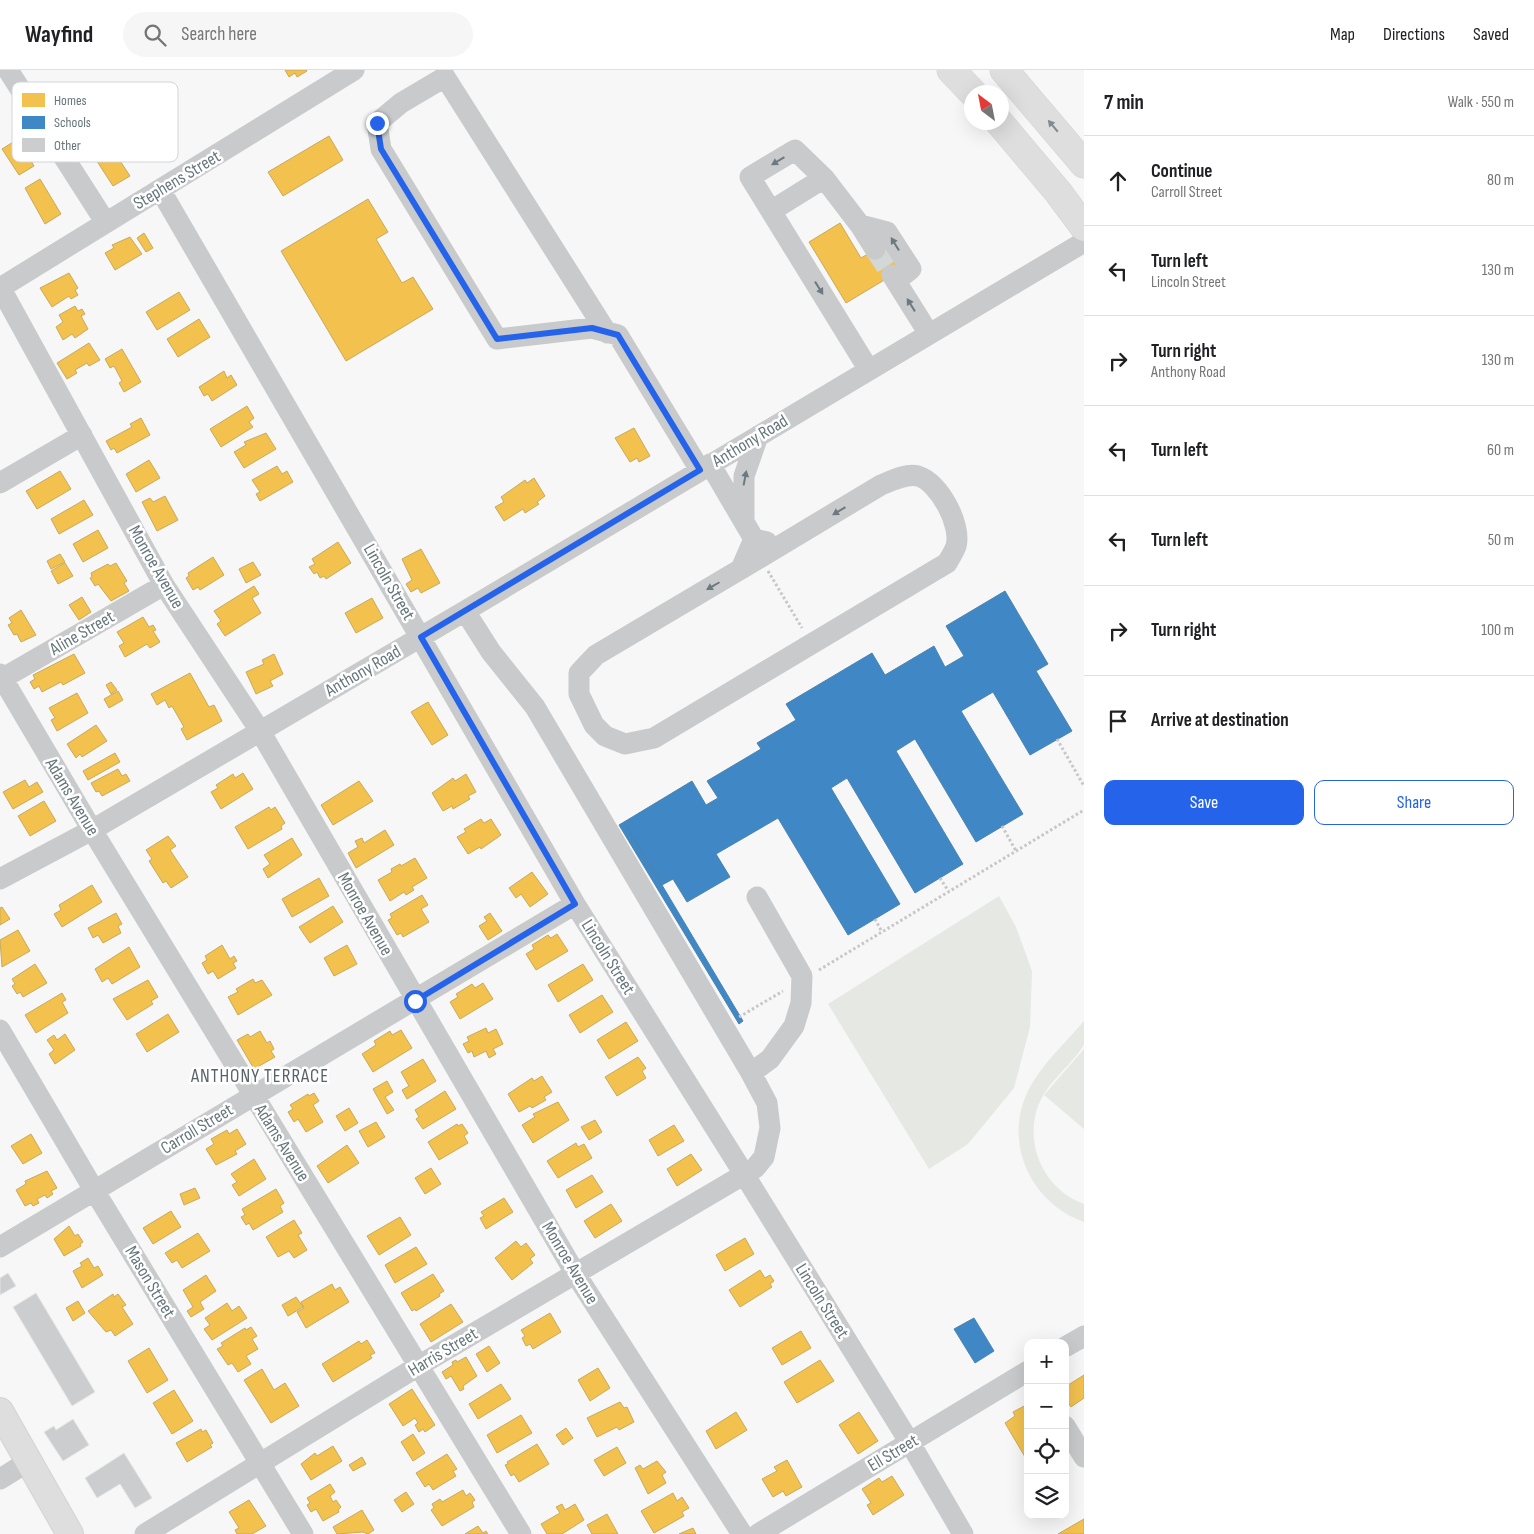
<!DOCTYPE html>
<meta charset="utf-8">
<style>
body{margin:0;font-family:"Sofia Sans Condensed",sans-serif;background:#f6f6f6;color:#202124}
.controls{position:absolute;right:15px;bottom:15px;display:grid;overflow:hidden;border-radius:10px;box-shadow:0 5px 20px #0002}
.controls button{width:45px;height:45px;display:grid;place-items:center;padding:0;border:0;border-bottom:1px solid #e0e0e0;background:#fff;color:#202124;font:25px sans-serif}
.compass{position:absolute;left:964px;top:15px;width:45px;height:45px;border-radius:50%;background:#fff;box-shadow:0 5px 20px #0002;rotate:328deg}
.stop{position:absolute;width:15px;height:15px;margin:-11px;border:4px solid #2563eb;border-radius:50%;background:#fff}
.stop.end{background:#2563eb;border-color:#fff;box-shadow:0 1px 5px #0008}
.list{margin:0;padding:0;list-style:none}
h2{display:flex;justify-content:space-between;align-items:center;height:65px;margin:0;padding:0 20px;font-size:21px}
h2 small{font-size:16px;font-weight:400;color:#757577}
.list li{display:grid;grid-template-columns:32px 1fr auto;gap:15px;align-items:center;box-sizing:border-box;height:90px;padding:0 20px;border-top:1px solid #e0e0e0}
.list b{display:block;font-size:19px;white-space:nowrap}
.list p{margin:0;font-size:16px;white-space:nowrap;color:#757577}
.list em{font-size:16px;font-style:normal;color:#757577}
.actions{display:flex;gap:10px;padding:15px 20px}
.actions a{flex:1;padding:11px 0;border:1px solid #2563eb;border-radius:10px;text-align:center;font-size:18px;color:#2563eb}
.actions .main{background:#2563eb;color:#fff}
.icon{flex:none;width:28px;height:28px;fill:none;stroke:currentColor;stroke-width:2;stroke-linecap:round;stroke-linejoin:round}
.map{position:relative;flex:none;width:1084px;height:1464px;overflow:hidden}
header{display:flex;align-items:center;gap:30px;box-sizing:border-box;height:70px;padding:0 25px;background:#fff;border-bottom:1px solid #e0e0e0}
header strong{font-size:24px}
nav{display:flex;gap:28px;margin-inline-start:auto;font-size:18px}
.search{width:350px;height:45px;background:#f6f6f6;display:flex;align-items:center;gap:12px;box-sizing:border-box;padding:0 18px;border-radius:28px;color:#757577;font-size:19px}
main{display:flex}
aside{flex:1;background:#fff}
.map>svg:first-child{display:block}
.green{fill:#e6e8e4}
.homes{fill:#f2c14e;stroke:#c8aa5c}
.schools{fill:#3f88c5;stroke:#4b83af}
.building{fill:#cccdce;stroke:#e6e6e6}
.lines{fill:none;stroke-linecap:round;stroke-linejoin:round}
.minor-tunnel{stroke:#d3d7d8;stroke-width:21;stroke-dasharray:21 11;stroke-linecap:butt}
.major-casing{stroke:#d2d3d4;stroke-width:28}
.highway-casing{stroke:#d2d3d3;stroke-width:29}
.path{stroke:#c7c7c8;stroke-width:3;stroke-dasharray:2.5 2.5;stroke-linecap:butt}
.minor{stroke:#c8cacb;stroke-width:21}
.major{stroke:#dededf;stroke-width:26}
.highway{stroke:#dededf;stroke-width:28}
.oneway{fill:#7e8b91}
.oneway2{fill:#6b7a81}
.route{stroke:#2563eb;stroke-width:6}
.labels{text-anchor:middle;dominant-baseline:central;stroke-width:5;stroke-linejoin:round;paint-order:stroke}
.street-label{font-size:18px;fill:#66767d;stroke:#fff}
.neighbourhood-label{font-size:19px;letter-spacing:1px;fill:#586369;stroke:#fff}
.key{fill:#fff;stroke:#d1d6d8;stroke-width:1}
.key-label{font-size:14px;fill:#66767d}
</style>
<header>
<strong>Wayfind</strong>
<div class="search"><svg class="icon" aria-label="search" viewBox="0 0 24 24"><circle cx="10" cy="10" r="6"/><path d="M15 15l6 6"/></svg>Search here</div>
<nav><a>Map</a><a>Directions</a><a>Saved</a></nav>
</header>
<main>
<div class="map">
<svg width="1084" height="1464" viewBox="0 0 1084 1464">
<rect width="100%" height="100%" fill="#f7f7f7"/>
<path class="green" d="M999,826L1016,857L1032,901L1030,957L1014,1018L968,1074L929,1099L828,934Z
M1084,951C1084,958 1084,967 1084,974C1081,983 1055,1008 1048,1018C1018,1058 1037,1117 1084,1134V1152C1030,1133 1002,1071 1029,1019C1042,994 1066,972 1084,951Z
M1084,979V1059L1044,1025Z"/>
<path class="homes" d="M285,0H306L307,1L297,7L295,3L289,7Z
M329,66L343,90L283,126L268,102Z
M18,69L34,96L19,105L2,79Z
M107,71L130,106L113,116L91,82Z
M40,109L61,144L45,154L25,118Z
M368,129L388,162L376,169L402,213L413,207L433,239L346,291L281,181Z
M840,153L861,188L885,174L901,200L846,233L809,172Z
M144,163L153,178L146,182L137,168Z
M130,167L142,184L115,200L105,183L114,178L112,175Z
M69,203L78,218L75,220L78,225L71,229L69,226L52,237L40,218Z
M179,222L190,240L157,260L146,242Z
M75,236L78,241L82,239L85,244L81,246L88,259L75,268L72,264L63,270L56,257L63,252L59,245Z
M199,249L210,267L178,287L167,269Z
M89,273L100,290L89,296L87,293L75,300L77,303L67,309L57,293Z
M122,279L141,312L124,322L119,313L122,311L114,296L110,298L105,289Z
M224,301L227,308L231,305L237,315L212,331L208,324L204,326L199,317Z
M247,336L254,348L249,352L253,357L221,377L210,359Z
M141,348L150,365L117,383L114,378L111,380L106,371L132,357L130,354Z
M634,358L650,386L639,392L637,388L630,392L615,368Z
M266,363L276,379L244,398L234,382L246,375L244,372Z
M149,390L160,408L136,422L126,404Z
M277,396L282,404L287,401L293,412L260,431L256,424L260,422L252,410Z
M60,401L71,419L37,439L26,421Z
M534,408L545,426L537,432L539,434L525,443L523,439L504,451L495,437L504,432L501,427L525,410L527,413Z
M165,426L178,450L157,461L142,432L150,428L153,432Z
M84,430L93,445L59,464L51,449Z
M98,460L108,478L83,492L73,474Z
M338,472L351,493L326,509L324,506L320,508L317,502L314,504L309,497L315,494L312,489Z
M421,479L440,513L421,523L418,518L411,522L406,514L412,510L402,489Z
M60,484L65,492L51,499L47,491Z
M213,487L224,505L200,520L198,517L193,520L186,508L189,506L188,503Z
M253,492L261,505L246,513L239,499Z
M65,493L73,506L58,514L51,501Z
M116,493L127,511L124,513L129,521L111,531L98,514L95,516L90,508L92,507L91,503L108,494L110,496Z
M254,516L259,524L252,528L261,543L225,566L217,554L221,551L214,541Z
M82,527L91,542L79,550L69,535Z
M372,528L383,548L356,563L345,543Z
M21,540L36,565L21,572L17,564L14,565L8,555L12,553L9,548Z
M143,547L149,557L153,555L156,560L153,561L160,572L150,578L147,574L125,587L119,576L124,573L117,562Z
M74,584L85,603L63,615L61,612L42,622L39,616L34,619L30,612L35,609L33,605Z
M274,584L283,604L270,611L273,616L256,624L246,602L264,594L262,590Z
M190,603L209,637L214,635L222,651L187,670L181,659L184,657L172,636L169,638L165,630L157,635L151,624Z
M111,612L117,620L111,624L106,615Z
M118,621L123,630L109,638L104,629Z
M77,623L88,643L57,661L51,650L55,648L49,638Z
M428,632L448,665L432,675L411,642Z
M96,655L107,671L82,687L80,684L76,688L67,674Z
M115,683L120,692L88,710L83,701Z
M118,699L122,706L126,704L130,711L102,726L99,721L96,722L91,713Z
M243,703L253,719L221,739L211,722L218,718L216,715L233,704L235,708Z
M466,704L476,722L468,726L470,729L453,739L452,736L443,741L432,723L453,708L455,711Z
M25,710L29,717L37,712L43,722L13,739L3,722Z
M359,711L373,731L333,755L321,735Z
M44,731L56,751L30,766L18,746Z
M269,737L271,740L275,737L285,753L281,756L282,759L248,779L235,757Z
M481,749L484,753L491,749L501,765L481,779L480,777L468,784L457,767L466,762L464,759Z
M385,760L394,775L356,798L348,783L358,777L355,771L362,768L364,773Z
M168,766L176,776L170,780L188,807L171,818L166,811L163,813L149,791L152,789L146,780Z
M292,768L302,785L268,808L263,799L270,794L264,785Z
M415,788L427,808L412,817L414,820L406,825L404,822L390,831L378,810L392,802L391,799L400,794L401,796Z
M532,802L548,824L530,837L521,824L516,828L509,818Z
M319,808L329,826L292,847L282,829Z
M92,815L102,832L62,857L54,844L61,840L59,835Z
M422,825L428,835L421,839L429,852L403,867L401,863L397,865L388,850L392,848L390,844Z
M333,836L343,852L310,873L299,857Z
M2,837L10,849L0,855V838Z
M116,843L122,854L118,856L121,863L103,873L98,865L93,868L88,858Z
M490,843L502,861L488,870L479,856L487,851L484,847Z
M18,860L30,881L2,897L0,870Z
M557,864L568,881L536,900L526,884L534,879L532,875L548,865L551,868Z
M222,875L230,889L234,886L237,891L233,893L236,898L218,909L213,901L208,904L202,893L207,890L205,886Z
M347,875L357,894L334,906L324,888Z
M129,877L140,897L112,914L108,908L102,912L95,899Z
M35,894L47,913L23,927L20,922L17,924L12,916L15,914L12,909Z
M583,894L593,910L558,932L548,915Z
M253,909L255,913L262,910L272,925L238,945L228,927L238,922L236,919Z
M148,910L158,927L151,931L153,934L127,950L113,929Z
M483,913L493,929L460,949L450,932L458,927L456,924L472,914L475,918Z
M62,923L66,930L62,932L68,943L36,963L25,945Z
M602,925L613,942L580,963L569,945Z
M168,944L179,962L147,982L136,964Z
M626,952L638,971L609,989L597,970Z
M486,958L488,963L496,959L503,974L493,979L496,984L489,988L486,981L474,987L472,981L468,983L463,974L469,971L467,967Z
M401,960L412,978L373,1002L362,984L376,975L374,971L390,961L392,965Z
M260,961L267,973L270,971L274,979L271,981L275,987L254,999L237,970L248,964L250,967Z
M65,964L75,980L55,994L49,984L54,980L47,970L54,965L57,970Z
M638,987L646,998L642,1001L646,1008L617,1026L605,1007Z
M423,989L436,1011L407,1029L402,1020L409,1016L401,1002Z
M542,1006L552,1022L544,1027L546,1030L532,1038L530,1036L519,1042L508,1024L532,1008L534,1011Z
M387,1011L393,1022L385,1027L394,1040L387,1044L373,1019Z
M445,1021L456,1039L423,1059L416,1049L419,1047L415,1040Z
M314,1023L319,1031L313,1035L323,1052L306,1062L298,1049L294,1052L288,1042L293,1039L290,1035L308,1024L309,1026Z
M558,1032L569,1050L533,1073L522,1055L535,1047L533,1044Z
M349,1038L358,1053L345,1061L336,1046Z
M595,1050L602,1062L589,1070L581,1057Z
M376,1052L385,1067L368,1077L359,1061Z
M457,1054L458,1056L462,1054L468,1063L464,1066L468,1073L439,1090L428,1072Z
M674,1055L684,1071L658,1086L649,1070Z
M237,1059L246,1074L235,1081L237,1084L216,1095L206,1079L214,1074L211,1069L227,1060L229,1064Z
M31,1064L42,1083L23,1094L11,1076Z
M576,1073L578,1077L584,1074L592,1088L558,1108L547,1091Z
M347,1075L359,1093L328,1113L317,1096Z
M691,1084L702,1100L677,1116L667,1099Z
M254,1089L266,1109L239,1126L232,1115L237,1112L231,1104Z
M431,1098L441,1114L425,1124L415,1108Z
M47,1101L57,1118L51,1121L53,1124L47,1128L45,1125L37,1129L39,1133L33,1136L31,1133L25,1136L16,1120L26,1114L25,1111Z
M592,1105L603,1122L576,1138L566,1120Z
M195,1118L200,1128L184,1135L180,1124Z
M276,1119L284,1133L280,1136L283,1142L253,1160L249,1153L246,1155L241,1147L245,1145L242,1139Z
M504,1128L513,1142L486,1159L480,1148L484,1146L481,1142Z
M611,1134L622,1151L595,1168L584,1151Z
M171,1141L181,1157L153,1174L143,1158Z
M400,1147L411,1165L379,1185L367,1166Z
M294,1150L302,1163L298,1165L307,1180L294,1188L289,1181L278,1187L266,1167Z
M69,1156L75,1166L78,1164L83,1172L80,1174L81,1176L64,1186L54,1169Z
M198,1163L210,1181L182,1198L177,1190L172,1193L165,1183Z
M745,1168L754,1184L725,1201L716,1185Z
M516,1171L521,1177L526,1173L535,1185L530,1189L533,1193L512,1210L495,1188Z
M416,1177L427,1194L395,1213L385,1195Z
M88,1188L94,1198L98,1196L103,1205L82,1218L73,1201L82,1196L80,1193Z
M760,1200L765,1208L770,1205L774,1211L770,1214L772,1217L740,1237L729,1220Z
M433,1204L444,1221L439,1224L440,1226L416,1241L415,1239L412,1241L401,1223Z
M206,1205L216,1221L200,1232L204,1239L191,1247L187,1241L193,1237L183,1220Z
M332,1214L335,1220L340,1217L349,1232L306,1258L297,1242L304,1238L301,1232Z
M113,1224L114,1227L118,1224L126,1235L122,1237L133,1254L115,1266L111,1260L106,1262L88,1241Z
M296,1227L303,1237L288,1246L282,1235Z
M78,1231L85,1243L73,1251L66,1238Z
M227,1233L232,1241L239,1236L247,1248L212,1270L204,1259L210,1255L205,1248Z
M451,1234L463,1252L431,1272L420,1254Z
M550,1243L561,1262L533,1279L530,1274L526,1276L522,1268L525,1266L521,1260Z
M251,1257L257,1266L252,1269L258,1279L246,1286L251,1294L238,1302L232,1293L228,1295L217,1279L223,1276L221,1273L245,1258L246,1260Z
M801,1261L811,1278L782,1295L772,1278Z
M367,1270L375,1283L370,1285L372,1288L333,1312L322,1294L359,1271L361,1274Z
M489,1276L500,1293L487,1302L476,1284Z
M149,1278L168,1310L147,1323L128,1291Z
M466,1287L477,1306L463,1316L464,1319L460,1321L451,1306L446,1309L442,1302L453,1295L452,1292L456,1290L457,1292Z
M820,1290L834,1311L797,1333L784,1312Z
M598,1298L610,1318L590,1331L578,1310Z
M262,1299L274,1320L285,1313L299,1336L271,1353L244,1310Z
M1084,1305V1328L1071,1337L1065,1328V1317Z
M501,1314L511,1329L478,1349L469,1334Z
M412,1319L435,1355L425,1362L423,1359L419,1362L415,1355L418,1353L415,1348L403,1356L389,1334Z
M174,1320L193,1351L172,1364L153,1333Z
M620,1332L624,1338L627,1337L634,1352L619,1360L617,1357L597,1367L587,1348Z
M1028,1334V1392L1005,1353L1015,1346L1013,1342Z
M736,1342L747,1360L716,1379L706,1361Z
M859,1342L878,1371L858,1384L839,1355Z
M521,1345L532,1363L497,1383L487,1365Z
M566,1358L573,1368L563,1375L556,1365Z
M201,1359L202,1362L206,1360L213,1373L210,1375L212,1377L187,1392L176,1373Z
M413,1364L425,1383L413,1391L401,1372Z
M537,1374L549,1394L519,1412L514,1404L511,1406L505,1395L508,1394L507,1392Z
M333,1376L342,1391L311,1410L301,1394L315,1383L317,1386Z
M617,1377L626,1393L604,1406L594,1390Z
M447,1384L457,1399L453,1401L456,1406L433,1420L429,1414L425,1417L416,1403Z
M362,1387L366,1394L353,1401L349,1395Z
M787,1390L802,1417L786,1426L783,1421L773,1427L762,1409L777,1401L774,1397Z
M657,1391L666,1402L662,1405L666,1413L648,1424L635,1398L640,1395L643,1399Z
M892,1406L904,1425L873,1445L867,1435L871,1433L862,1419L879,1408L882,1412Z
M330,1414L335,1422L330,1426L333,1432L336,1430L341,1437L338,1440L339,1442L323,1451L316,1439L311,1442L307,1435L310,1433L307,1428Z
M463,1420L466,1426L470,1423L475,1430L472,1432L474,1437L442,1456L431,1440L434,1438L432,1434L440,1429L442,1432Z
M406,1422L414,1434L402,1442L394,1430Z
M673,1423L677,1431L682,1427L689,1438L682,1442L684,1446L654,1463L641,1441Z
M249,1430L266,1456L252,1464H237L235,1460L239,1458L229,1442Z
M562,1434L565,1440L575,1434L584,1450L562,1464H547L541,1454L560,1443L556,1437Z
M362,1440L374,1460L368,1464L363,1462L337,1464L333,1457Z
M607,1444L618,1464H592L587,1455Z
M1084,1449V1464H1058Z
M478,1456L483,1463L486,1461L488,1464H465Z
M693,1458L696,1464H679Z"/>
<path class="schools" d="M1005,521L1048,594L1036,601L1072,661L1030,685L993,622L961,641L1023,744L976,772L915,669L896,681L963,794L915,823L847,708L831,718L900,834L848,865L778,748L716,784L730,807L687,832L673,809L662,815L624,752L692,711L706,735L718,728L707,711L761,679L757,673L796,650L786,634L872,583L885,605L934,576L945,597L964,586L946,556Z
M624,752L662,815L743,951L739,954L619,755Z
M974,1248L994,1281L975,1293L954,1259Z"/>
<path class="building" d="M8,1203L16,1216L0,1225V1208Z
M36,1223L95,1322L72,1336L13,1237Z
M73,1349L89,1375L63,1391L44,1362L54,1356L56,1360Z
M124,1383L152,1428L135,1438L120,1414L97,1428L85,1408Z"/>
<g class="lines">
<path class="minor-tunnel" d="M875,179L892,205"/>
<g class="major-casing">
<path id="major" d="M0,1341L70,1464"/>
</g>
<g class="highway-casing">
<path id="highway" d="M951,0L972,22
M1004,0L1084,94
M999,52L1058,122L1084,157"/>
</g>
<path class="path" d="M768,501L802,558
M1057,669L1084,716
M1002,756L1016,781
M940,808L949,822
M875,849L882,862
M819,900L1084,740
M739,947L783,921"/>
<path class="minor" d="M8,0L106,153
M161,121L575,834L744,1104L910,1373L963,1464
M771,141L824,108
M860,155L875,179
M892,205L929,264
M0,217L164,515L260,661L575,1203L742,1464
M0,218L354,0
M607,263L445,7L401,33L377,53L381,79L497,269L592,258L618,265L700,400
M869,300L750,107L795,80L824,108L860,155L887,162L911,199L896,211
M710,394L754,469L767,472
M0,413L82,365
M744,449V406L758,366
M741,499L881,415C891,411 906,403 918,406C939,412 962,455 956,476C954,482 950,488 947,493L654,668L625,674L605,666L594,655L579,624V603L596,585L741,499L754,469
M0,604L92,760L521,1464
M0,610L164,515
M0,809L92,760L465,541L1084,172
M0,960L94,1120L303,1464
M751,1003L770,989L794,956L801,933L802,906L757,827
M0,1177L575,834
M1065,1277L1084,1266
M1065,1356L1084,1387
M0,1409L29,1391
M145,1464L420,1295L755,1098L764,1087L770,1058L767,1033L751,1003L535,637L491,582L465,541
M758,1464L1028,1301"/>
<use href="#major" class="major"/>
<use href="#highway" class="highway"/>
</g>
<defs><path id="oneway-solid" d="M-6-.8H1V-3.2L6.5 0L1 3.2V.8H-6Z" transform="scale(1.25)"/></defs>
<use class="oneway" href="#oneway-solid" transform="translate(1053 56) rotate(-130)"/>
<g class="oneway2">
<use href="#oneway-solid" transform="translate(778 91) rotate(149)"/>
<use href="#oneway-solid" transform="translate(895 174) rotate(-122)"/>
<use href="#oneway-solid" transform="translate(819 218) rotate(58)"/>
<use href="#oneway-solid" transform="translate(911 235) rotate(-122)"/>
<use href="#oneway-solid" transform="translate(745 408) rotate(-79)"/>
<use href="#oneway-solid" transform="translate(839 441) rotate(149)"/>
<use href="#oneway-solid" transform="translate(713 516) rotate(150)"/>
</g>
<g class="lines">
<path class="route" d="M377,53L381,79L497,269L592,258L618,265L700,400L421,567L575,834L415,931"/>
</g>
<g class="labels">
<g class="street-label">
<text transform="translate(177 110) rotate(-31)">Stephens Street</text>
<text transform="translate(750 371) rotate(-31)">Anthony Road</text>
<text transform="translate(156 497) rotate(60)">Monroe Avenue</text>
<text transform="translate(389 512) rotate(60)">Lincoln Street</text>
<text transform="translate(82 563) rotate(-30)">Aline Street</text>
<text transform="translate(363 601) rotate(-30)">Anthony Road</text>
<text transform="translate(72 727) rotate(59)">Adams Avenue</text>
<text transform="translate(365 844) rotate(60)">Monroe Avenue</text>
<text transform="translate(608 887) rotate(58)">Lincoln Street</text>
<text transform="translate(197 1059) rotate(-31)">Carroll Street</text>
<text transform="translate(282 1073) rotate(58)">Adams Avenue</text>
<text transform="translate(570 1193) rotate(59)">Monroe Avenue</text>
<text transform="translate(150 1212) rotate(59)">Mason Street</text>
<text transform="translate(822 1231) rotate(58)">Lincoln Street</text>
<text transform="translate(443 1282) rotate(-31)">Harris Street</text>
<text transform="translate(893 1383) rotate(-31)">Ell Street</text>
</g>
<g class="neighbourhood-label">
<text x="260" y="1006">ANTHONY TERRACE</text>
</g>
</g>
<rect x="12" y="12" width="166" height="80" rx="8" class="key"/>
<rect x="22" y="23" width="23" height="14" fill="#f2c14e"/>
<rect x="22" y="46" width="23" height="13" fill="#3f88c5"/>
<rect x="22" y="68" width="23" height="14" fill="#cccdce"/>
<g class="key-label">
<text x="54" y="35">Homes</text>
<text x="54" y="57">Schools</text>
<text x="54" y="80">Other</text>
</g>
</svg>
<div class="controls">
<button>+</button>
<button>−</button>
<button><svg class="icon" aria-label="locate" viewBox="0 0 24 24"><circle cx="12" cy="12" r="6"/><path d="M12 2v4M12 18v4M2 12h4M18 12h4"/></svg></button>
<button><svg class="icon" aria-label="layers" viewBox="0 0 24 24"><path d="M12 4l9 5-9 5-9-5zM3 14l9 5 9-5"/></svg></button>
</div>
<svg class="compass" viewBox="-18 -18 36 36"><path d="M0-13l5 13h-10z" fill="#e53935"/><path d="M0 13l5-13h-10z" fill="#757577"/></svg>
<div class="stop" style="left:415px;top:931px"></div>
<div class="stop end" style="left:377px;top:53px"></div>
</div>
<aside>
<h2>7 min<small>Walk · 550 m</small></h2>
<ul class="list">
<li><svg class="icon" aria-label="ahead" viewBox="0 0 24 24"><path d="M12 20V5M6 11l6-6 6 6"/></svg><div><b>Continue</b><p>Carroll Street</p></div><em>80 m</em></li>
<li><svg class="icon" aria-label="left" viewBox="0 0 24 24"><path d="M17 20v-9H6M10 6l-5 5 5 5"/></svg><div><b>Turn left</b><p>Lincoln Street</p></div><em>130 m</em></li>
<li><svg class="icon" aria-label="right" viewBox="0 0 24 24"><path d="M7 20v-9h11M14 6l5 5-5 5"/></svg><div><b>Turn right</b><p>Anthony Road</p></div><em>130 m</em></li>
<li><svg class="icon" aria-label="left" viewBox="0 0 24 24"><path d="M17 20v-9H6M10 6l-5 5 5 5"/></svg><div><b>Turn left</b></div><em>60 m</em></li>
<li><svg class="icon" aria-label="left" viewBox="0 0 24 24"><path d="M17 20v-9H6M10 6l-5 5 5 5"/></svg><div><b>Turn left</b></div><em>50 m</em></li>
<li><svg class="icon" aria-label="right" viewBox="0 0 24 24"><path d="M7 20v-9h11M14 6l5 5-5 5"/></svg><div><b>Turn right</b></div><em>100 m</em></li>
<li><svg class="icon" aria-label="arrive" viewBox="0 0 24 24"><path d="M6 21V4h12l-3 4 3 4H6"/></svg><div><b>Arrive at destination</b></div></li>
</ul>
<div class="actions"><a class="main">Save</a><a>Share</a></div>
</aside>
</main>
